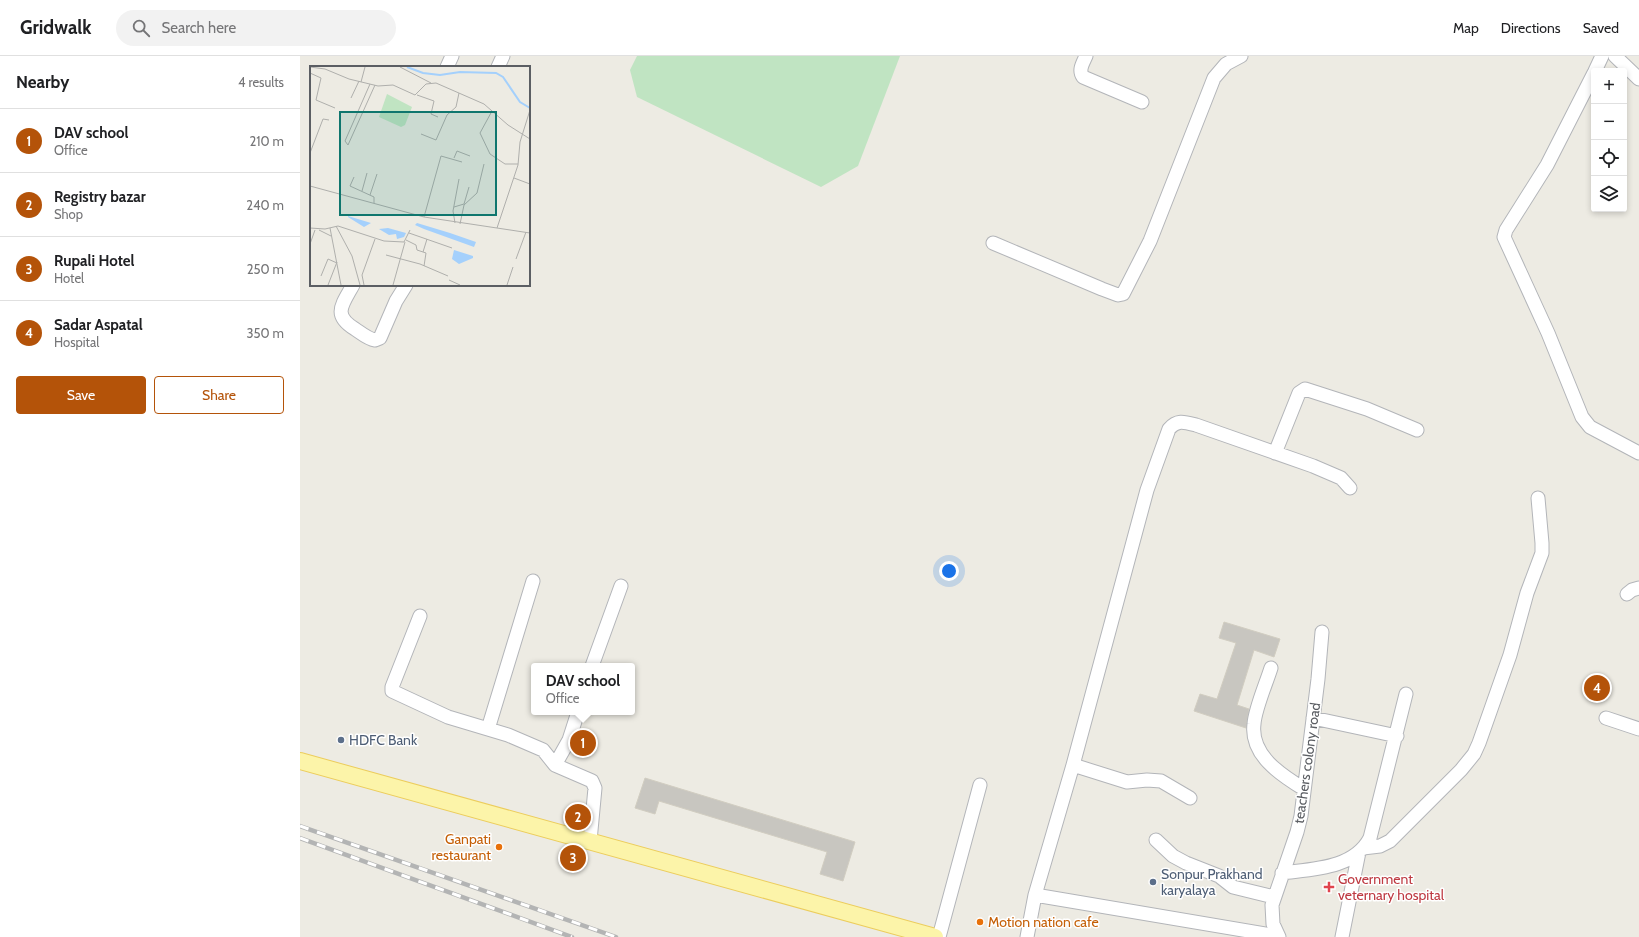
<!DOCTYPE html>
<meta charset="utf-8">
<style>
body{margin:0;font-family:Cabin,sans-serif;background:#f2f2f2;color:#202124}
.controls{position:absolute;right:12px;top:12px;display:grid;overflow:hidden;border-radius:4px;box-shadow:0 2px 6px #0003}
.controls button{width:36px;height:36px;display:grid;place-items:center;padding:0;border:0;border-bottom:1px solid #e0e0e0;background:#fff;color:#202124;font:20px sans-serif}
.you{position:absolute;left:649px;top:515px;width:14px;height:14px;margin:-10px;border:3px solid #fff;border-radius:50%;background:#1a73e8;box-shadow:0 0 0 6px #1a73e833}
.badge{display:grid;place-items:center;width:26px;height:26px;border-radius:50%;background:#b45309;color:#fff;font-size:13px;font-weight:700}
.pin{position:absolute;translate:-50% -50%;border:2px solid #fff;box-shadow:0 1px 4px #0006}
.popup{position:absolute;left:231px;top:607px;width:104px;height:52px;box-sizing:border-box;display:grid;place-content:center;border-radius:4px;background:#fff;filter:drop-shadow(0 1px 3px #0005);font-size:13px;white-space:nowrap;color:#757577}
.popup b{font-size:15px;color:#202124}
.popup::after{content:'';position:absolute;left:50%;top:100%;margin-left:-8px;border:8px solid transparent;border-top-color:#fff}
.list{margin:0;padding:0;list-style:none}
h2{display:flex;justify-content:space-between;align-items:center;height:52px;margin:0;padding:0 16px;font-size:17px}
h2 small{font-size:13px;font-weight:400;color:#757577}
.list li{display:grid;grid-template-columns:26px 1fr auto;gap:12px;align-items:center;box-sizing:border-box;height:64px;padding:0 16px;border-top:1px solid #e0e0e0}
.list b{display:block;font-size:15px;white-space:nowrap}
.list p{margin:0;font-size:13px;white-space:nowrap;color:#757577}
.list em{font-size:13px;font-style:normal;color:#757577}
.actions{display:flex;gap:8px;padding:12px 16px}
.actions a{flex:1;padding:9px 0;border:1px solid #b45309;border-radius:4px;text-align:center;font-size:14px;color:#b45309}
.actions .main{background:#b45309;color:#fff}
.icon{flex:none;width:22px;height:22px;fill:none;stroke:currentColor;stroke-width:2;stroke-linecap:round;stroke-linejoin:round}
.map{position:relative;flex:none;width:1339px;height:881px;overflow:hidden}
header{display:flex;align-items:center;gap:24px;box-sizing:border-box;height:56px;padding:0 20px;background:#fff;border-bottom:1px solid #e0e0e0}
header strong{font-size:19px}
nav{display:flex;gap:22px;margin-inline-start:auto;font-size:14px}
.search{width:280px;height:36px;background:#f2f2f2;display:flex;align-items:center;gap:10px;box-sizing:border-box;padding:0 14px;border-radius:22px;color:#757577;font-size:15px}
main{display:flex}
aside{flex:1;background:#fff}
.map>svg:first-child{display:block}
.green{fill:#c0e4c2}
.building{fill:#c8c6c0;stroke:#d1cdc1}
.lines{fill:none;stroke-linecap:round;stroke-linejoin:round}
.minor-casing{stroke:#b3b5b9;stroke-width:15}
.major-casing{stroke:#eccd5d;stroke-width:18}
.minor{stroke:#fff;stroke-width:13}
.major{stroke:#fcf4a9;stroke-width:16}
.rail-casing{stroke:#b3b4b4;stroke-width:4.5}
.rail{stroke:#fff;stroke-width:3;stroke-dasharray:9;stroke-linecap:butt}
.service-dot{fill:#5c6f8a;stroke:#fff;stroke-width:1.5}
.food-dot{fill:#e8710a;stroke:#fff;stroke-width:1.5}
.health-dot{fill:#e0444e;stroke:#fff;stroke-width:1.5}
.labels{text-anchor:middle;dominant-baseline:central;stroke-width:3;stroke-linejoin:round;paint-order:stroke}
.service-label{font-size:14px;fill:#4e5e75;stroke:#fff;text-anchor:start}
.street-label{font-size:14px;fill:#5b5e63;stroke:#fff}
.food-label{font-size:14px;fill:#c56008;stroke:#fff;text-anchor:end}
.health-label{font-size:14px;fill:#be3a42;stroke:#fff;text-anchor:start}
.inset-river{fill:none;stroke:#a4d0fc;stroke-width:2}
.inset-road{fill:none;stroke:#afafac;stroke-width:1}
.view{fill:#0f766e;fill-opacity:0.15;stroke:#0f766e;stroke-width:2}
.inset-edge{fill:none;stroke:#5b5e63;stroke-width:2}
</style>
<header>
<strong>Gridwalk</strong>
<div class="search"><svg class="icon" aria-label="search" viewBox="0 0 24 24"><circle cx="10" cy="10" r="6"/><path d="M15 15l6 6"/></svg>Search here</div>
<nav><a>Map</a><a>Directions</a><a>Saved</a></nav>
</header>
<main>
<aside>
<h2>Nearby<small>4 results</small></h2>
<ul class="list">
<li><span class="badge">1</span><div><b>DAV school</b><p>Office</p></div><em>210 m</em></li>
<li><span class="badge">2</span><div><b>Registry bazar</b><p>Shop</p></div><em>240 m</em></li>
<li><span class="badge">3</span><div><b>Rupali Hotel</b><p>Hotel</p></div><em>250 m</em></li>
<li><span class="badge">4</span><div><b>Sadar Aspatal</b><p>Hospital</p></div><em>350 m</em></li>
</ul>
<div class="actions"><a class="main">Save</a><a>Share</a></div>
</aside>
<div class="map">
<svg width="1339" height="881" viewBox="0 0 1339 881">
<rect width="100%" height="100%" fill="#edebe3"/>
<path class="green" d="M337,0H600L558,110L521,131L337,41L330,14Z"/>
<path class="building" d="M924,566L980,583L974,601L954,594L937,649L949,653L946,672L894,655L900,638L917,643L936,587L919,582Z
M345,722L555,786L543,825L520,818L527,796L359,745L355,758L335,752Z"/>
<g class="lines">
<g class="minor-casing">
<path id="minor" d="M786,0C783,7 778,14 783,21L842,46
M1315,0L1339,23
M147,11L152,0
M198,11L203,0
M1295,15L1302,0
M1294,17L1247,109L1206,174L1204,181L1248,277L1282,361L1290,371L1339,397
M693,187L802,233L818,239L823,238L850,185L914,22L926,8L941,0
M53,229C42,249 32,259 55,273C61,277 68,283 75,284L80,282L96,245L106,229
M975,397L999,337L1005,333L1067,353L1117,374
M1327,538L1332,534L1339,532
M120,560L92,631V635L148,661L208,679L243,694L255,709L292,725L295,732L290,785
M292,610L321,530
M971,612C966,628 955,653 954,668C950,699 981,719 1004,733
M1013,662L1097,680
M1306,662L1339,673
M188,673L233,525
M255,709L269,684L278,656
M773,709L827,726L847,724L861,725L890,742
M856,784L873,800L886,807L919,820L933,831L974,841
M1063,792L1080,790L1090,785L1161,714L1174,698L1179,687L1210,599L1227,537L1242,497V487L1238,442
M982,817C1012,813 1054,813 1070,782L1106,638
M735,839L978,880
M639,881L680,729
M727,881L735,839L773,709L847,434L869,373C877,363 885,366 896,369L1013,410L1041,422L1050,432
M979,881L973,868L972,849L997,776L1001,760L1018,623L1022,576
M1042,881L1059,796"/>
</g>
<g class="major-casing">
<path id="major" d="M0,705L635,881"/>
</g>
<use href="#minor" class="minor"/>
<use href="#major" class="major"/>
<g class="rail-casing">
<path id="rail" d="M0,770L316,881
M0,782L272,881"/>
</g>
<use href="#rail" class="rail"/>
</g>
<g class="service-dot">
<circle cx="41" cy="684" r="4"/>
<circle cx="853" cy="826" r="4"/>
</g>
<g class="food-dot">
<circle cx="199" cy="791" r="4"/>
<circle cx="680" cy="866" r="4"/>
</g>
<path class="health-dot" d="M1027 825h4v4h4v4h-4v4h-4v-4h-4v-4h4z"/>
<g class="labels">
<g class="service-label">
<text x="49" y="684">HDFC Bank</text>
<text x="861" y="818">Sonpur Prakhand<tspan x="861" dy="16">karyalaya</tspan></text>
</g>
<g class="street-label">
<text transform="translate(1007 707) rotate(-82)">teachers colony road</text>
</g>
<g class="food-label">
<text x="191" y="783">Ganpati<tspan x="191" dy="16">restaurant</tspan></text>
<text x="688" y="866" text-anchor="start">Motion nation cafe</text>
</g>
<g class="health-label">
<text x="1038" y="823">Government<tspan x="1038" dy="16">veternary hospital</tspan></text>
</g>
</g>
<g transform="translate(10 10)">
<rect width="220" height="220" fill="#edebe3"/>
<path d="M77,28L102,41L95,59L91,61L69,51Z" fill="#c0e4c2"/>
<path d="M38,151V150L61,157L54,161ZM107,157L140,167L166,176L164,181L114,163L105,159ZM78,162L96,167L94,171L87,173L86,168L79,169L69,163ZM144,184L163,190V192L149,198L142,193Z" fill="#a4d0fc"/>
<path class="inset-river" d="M97,1L113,7L130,9L150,6L186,7L193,11L210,36L220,42"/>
<path class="inset-road" d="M0,1L15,3L39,13L68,20L83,19L105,29L116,18L126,17L174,38L198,59L220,73M90,1L121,17M0,7L11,12L6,34L25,42M51,16L55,1M60,18L35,75L38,79L65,19M107,29L124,35L121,48L128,51M41,32L49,15M182,45L170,67L180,88L195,98H208M111,68L126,74L137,49L146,41L149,27M0,87L13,53L19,54M144,92L147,85L160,90M44,111L40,120L64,131V137M204,112L220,118M0,120L114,151L220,167M52,125L57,107M60,129L67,108M154,139L167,127L174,98M144,141L154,138L159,121M114,151L131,90L152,96M145,157L143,145L149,113M150,158L154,139M26,160L42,190L50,219M0,162L15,163L28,160L74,175L94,176L100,164M20,162L31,219M187,162L208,99L210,76L220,44M9,164L21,170M99,167L142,182M96,174L106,179L107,184L116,187L114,200M0,178L5,164M113,186L117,173M76,189L110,198L138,210M206,193L216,166M11,210L18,193L27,197M139,214L150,219M18,219L27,196M54,219L52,209L65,173M83,219L95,176M197,219L203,201"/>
<path class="view" d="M30,46H186V149H30Z"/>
<rect width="220" height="220" class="inset-edge"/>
</g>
</svg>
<div class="controls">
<button>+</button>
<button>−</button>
<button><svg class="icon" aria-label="locate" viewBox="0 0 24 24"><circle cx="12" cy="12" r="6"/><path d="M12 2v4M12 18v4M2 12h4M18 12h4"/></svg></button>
<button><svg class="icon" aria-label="layers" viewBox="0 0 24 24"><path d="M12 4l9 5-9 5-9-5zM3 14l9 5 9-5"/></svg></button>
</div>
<div class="you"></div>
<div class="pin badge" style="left:283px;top:687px">1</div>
<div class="popup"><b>DAV school</b>Office</div>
<div class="pin badge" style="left:278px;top:761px">2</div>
<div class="pin badge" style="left:273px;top:802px">3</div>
<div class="pin badge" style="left:1297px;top:632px">4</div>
</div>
</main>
